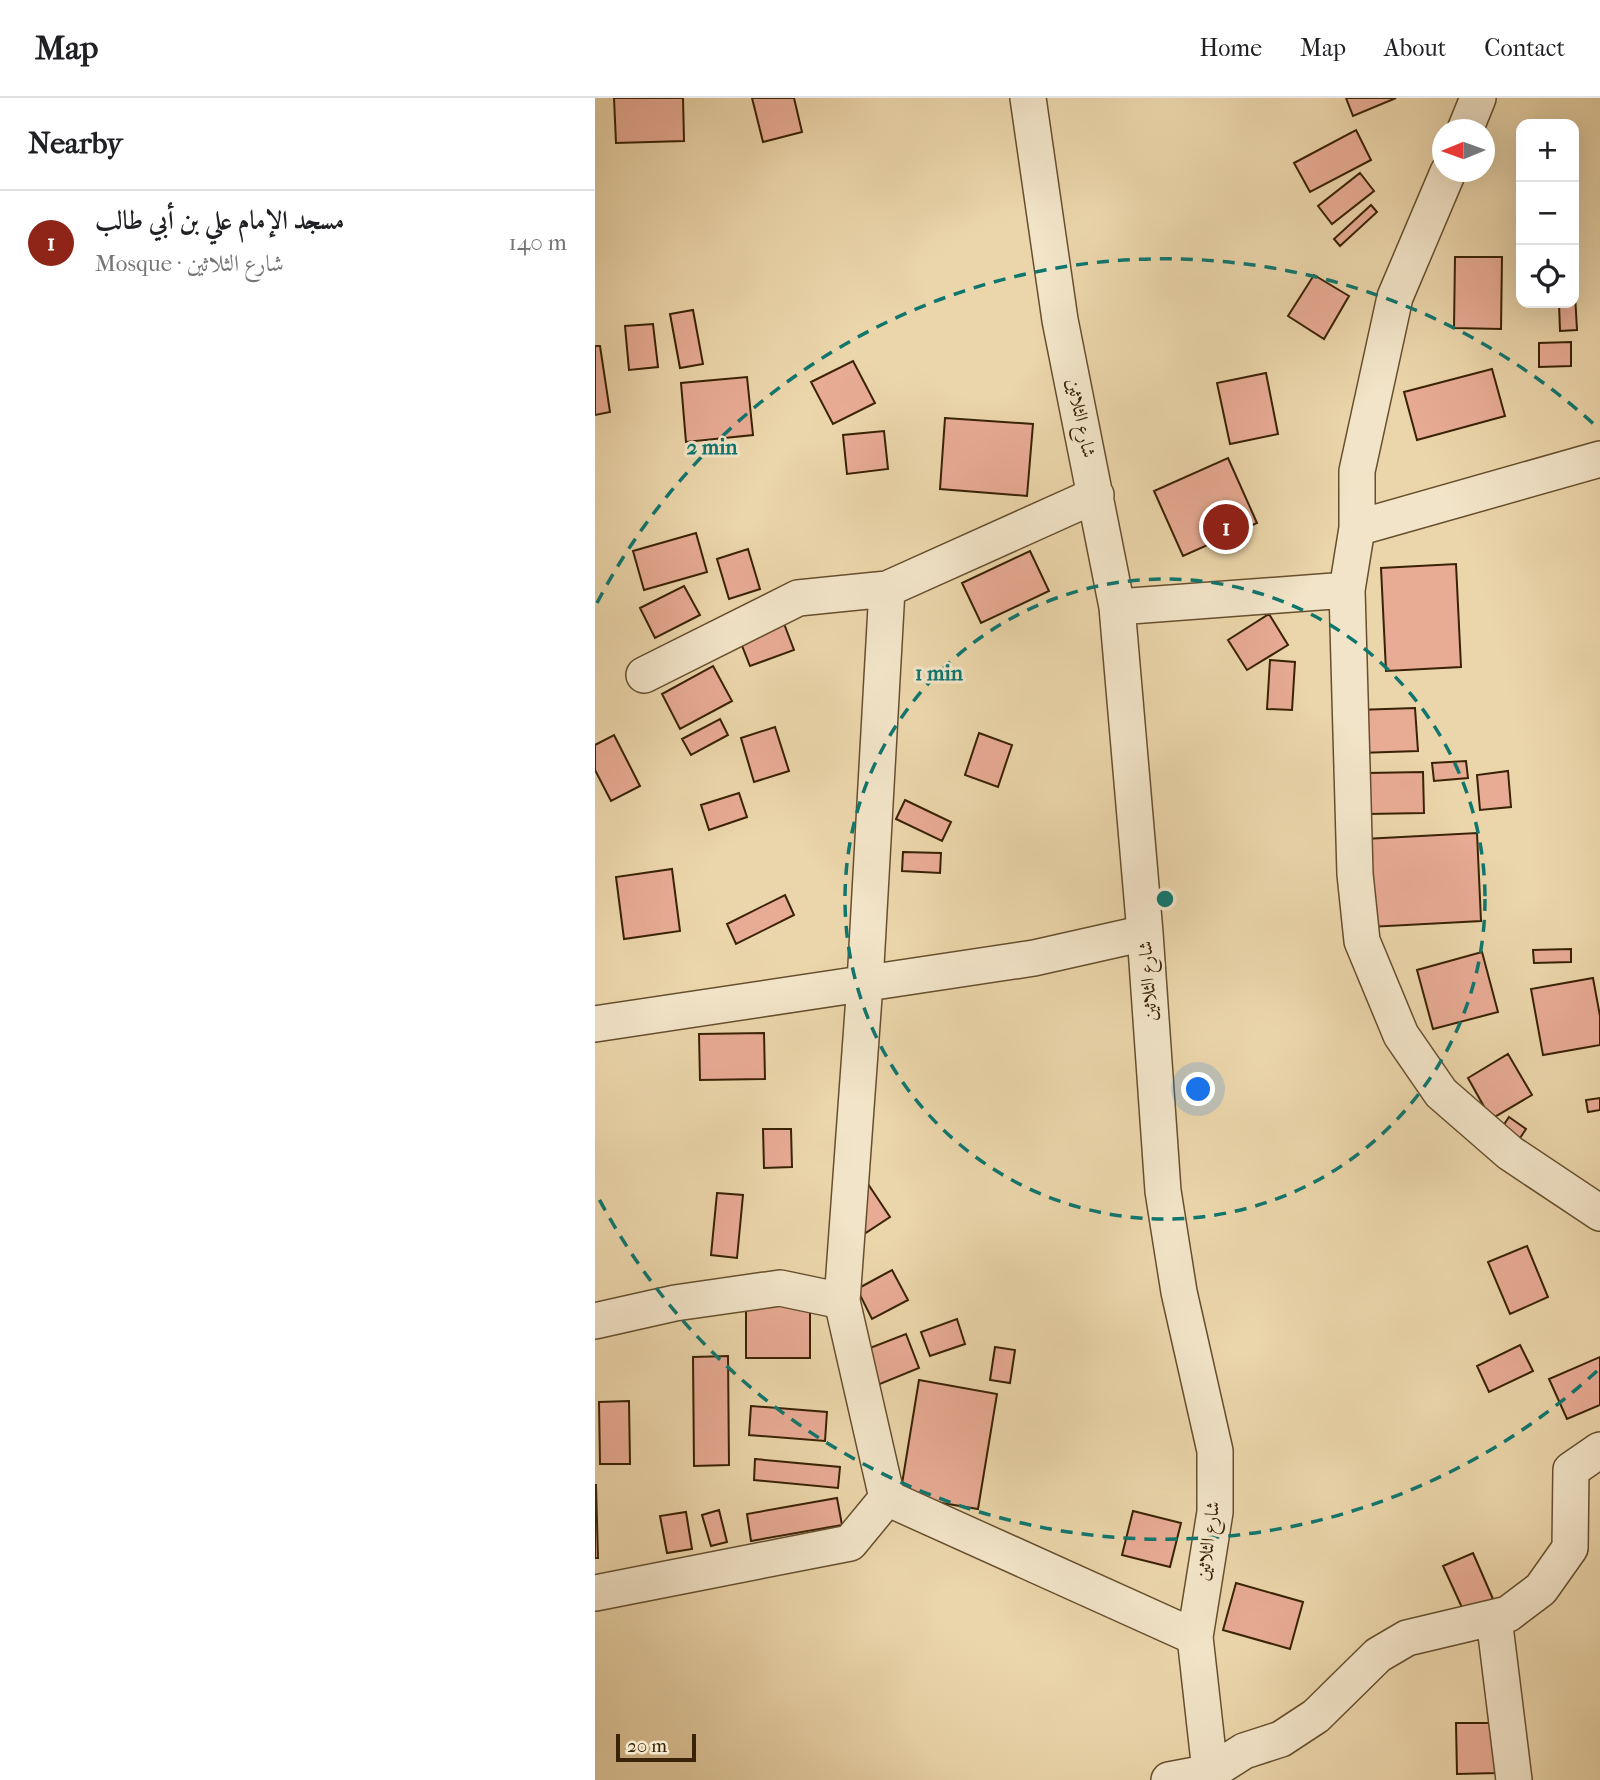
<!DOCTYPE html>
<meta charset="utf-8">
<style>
body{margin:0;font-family:"IM FELL French Canon",Amiri,serif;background:#f2f2f2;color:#202124}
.controls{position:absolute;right:21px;top:21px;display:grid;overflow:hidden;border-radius:14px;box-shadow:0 7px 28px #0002}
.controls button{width:63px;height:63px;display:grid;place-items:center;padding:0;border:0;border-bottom:2px solid #e0e0e0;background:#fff;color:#202124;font:35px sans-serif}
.compass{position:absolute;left:837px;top:21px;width:63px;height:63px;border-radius:50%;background:#fff;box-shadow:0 7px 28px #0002;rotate:269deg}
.scale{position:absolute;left:21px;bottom:18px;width:80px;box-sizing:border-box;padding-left:7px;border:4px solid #392205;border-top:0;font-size:19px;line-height:24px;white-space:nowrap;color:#392205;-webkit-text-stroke:5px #f2e4c8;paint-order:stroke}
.you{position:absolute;left:604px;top:992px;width:24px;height:24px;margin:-18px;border:5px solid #fff;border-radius:50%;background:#1a73e8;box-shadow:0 0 0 10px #1a73e833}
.badge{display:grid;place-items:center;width:46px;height:46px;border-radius:50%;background:#8f2418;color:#fff;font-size:23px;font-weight:700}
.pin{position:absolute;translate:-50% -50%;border:4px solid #fff;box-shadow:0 2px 7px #0006}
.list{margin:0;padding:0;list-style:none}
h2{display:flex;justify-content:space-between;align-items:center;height:91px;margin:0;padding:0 28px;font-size:30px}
h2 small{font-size:23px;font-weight:400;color:#757577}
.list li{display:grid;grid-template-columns:46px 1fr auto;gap:21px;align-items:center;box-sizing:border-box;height:105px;padding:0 28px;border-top:2px solid #e0e0e0}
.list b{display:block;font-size:26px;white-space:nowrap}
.list p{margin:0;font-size:23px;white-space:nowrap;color:#757577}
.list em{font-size:23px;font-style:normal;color:#757577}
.icon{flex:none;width:38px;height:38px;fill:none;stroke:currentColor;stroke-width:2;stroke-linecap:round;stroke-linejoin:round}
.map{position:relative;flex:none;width:1005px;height:1682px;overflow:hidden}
header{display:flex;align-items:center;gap:42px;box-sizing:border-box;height:98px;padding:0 35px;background:#fff;border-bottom:2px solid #e0e0e0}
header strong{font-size:33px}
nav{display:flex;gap:38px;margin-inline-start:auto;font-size:24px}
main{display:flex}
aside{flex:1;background:#fff}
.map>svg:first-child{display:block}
.building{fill:#e8ab94;stroke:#392205;stroke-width:2}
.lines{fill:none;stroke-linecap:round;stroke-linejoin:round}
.minor-casing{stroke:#664f2e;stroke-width:38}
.minor{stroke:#f2e4c8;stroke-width:35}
.ring{fill:none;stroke:#0f766e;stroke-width:3.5;stroke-dasharray:12 9}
.labels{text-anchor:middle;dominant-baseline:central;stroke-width:6;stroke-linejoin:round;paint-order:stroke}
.street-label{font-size:19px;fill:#392205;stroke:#f2e4c8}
.centre{fill:#0f766e;stroke:#f2e4c8;stroke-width:3.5}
.ring-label{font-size:21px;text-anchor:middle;font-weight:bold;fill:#0f766e;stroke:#f2e4c8;stroke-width:6;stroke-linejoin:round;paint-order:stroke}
</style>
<header>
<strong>Map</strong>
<nav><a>Home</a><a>Map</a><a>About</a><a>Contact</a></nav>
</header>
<main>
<aside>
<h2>Nearby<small></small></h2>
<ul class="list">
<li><span class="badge">1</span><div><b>مسجد الإمام علي بن أبي طالب</b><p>Mosque · شارع الثلاثين</p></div><em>140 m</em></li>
</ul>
</aside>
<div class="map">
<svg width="1005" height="1682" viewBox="0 0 1005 1682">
<rect width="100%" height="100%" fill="#ebd5aa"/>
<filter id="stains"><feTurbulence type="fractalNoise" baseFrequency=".00286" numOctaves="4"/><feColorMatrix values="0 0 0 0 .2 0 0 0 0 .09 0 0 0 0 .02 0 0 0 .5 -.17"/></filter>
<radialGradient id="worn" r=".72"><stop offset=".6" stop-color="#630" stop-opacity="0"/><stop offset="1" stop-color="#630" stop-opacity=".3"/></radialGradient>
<path class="building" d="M19,0H88L89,43L21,45Z
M157,0H199L207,34L168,44Z
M751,0H801L758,18Z
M761,32L776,62L715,94L699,65Z
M765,75L779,93L737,126L723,108Z
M776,107L782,114L745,148L739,141Z
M860,159H907L906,231L859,230Z
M719,177L754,198L729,241L693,218Z
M979,178L982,232L965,233L964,205H979Z
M98,212L108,266L85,270L75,216Z
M58,226L63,269L34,272L30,228Z
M976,244V268L944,269V245Z
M0,248H5L15,314L0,317Z
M258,263L280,305L238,326L216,284Z
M897,271L910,318L822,342L809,294Z
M671,275L683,336L635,346L622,285Z
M152,279L158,337L91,344L86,285Z
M350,320L438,326L432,398L345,391Z
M289,333L293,371L252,376L248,337Z
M633,360L662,425L588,458L559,393Z
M101,435L112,474L49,492L38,453Z
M153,451L165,491L134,501L122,461Z
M435,453L454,493L386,525L367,485Z
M861,466L866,569L791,573L786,470Z
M89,488L105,517L60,540L45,510Z
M674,516L693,547L652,572L633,542Z
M188,523L199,552L155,568L144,540Z
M675,562L700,564L697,612L672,611Z
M118,568L137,603L85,631L67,596Z
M820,610L823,653L764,655L762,612Z
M125,621L133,637L96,657L87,641Z
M180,629L194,673L159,684L146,640Z
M384,635L417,647L403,689L370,677Z
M19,637L45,688L16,703L0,672V647Z
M871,663L873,680L839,683L837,665Z
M913,673L916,709L885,712L882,677Z
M828,674L829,715L773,716L772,675Z
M144,695L152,719L114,732L106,707Z
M310,702L356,724L347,743L301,721Z
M882,735L886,823L774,829L769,741Z
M308,754L346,755L345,775L307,773Z
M77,771L85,833L29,841L21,779Z
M190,797L199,817L141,846L132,826Z
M976,851V864L939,865L938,852Z
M887,854L903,914L838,931L822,872Z
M998,880L1005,918V947L948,957L936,891Z
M169,935L170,981L105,982L104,936Z
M913,956L937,997L896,1021L873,980Z
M1005,1000V1012L993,1014L991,1002Z
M914,1019L931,1031L923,1043L906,1031Z
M168,1031H196L197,1069L169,1070Z
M273,1086L295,1119L269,1136L248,1103Z
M122,1095L148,1097L142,1160L116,1157Z
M932,1148L953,1199L915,1216L893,1164Z
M297,1172L313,1202L277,1221L262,1191Z
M151,1207H215V1260H151Z
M362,1221L370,1246L335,1258L326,1234Z
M311,1236L324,1270L280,1288L267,1253Z
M925,1247L938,1273L894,1294L882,1268Z
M400,1249L420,1252L415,1285L395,1282Z
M133,1258L134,1367L99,1368L98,1259Z
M1005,1259V1307L972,1321L954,1281Z
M324,1282L402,1296L383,1411L305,1398Z
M34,1303L35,1366H5L4,1304Z
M156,1308L232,1314L230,1343L154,1337Z
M160,1361L245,1369L243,1390L159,1382Z
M1,1387L3,1460H0V1387Z
M242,1400L247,1427L156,1443L152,1416Z
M124,1412L132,1444L116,1448L107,1417Z
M538,1413L586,1425L575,1469L527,1457Z
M91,1414L97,1451L72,1455L65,1418Z
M878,1455L898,1501L869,1514L848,1468Z
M641,1485L708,1504L695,1551L628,1532Z
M861,1625H901L902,1675L862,1676Z"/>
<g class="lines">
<g class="minor-casing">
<path id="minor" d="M433,0L465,222L522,509L550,835L568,1093L584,1194L620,1353V1414L600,1539L616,1682
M870,32L883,0
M853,74L800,199L762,373V430L752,492L760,776L767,843L806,937L846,995L915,1055L1005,1115
M762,430L1005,361
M292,491L270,885L247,1203L292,1400L600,1539
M522,509L752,492
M49,577L203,500L292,491L501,397
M0,926L439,860L550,835
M0,1223L80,1205L185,1190L247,1203
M0,1495L255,1445L292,1400
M899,1520L919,1682
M574,1682L616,1674L649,1653L686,1641L721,1618L783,1557L812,1540L913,1516L946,1491L975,1450L976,1372L1005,1352"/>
</g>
<use href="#minor" class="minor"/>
</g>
<g class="ring">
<circle cx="570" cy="801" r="320"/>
<path d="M1002 1273A640 640 0 0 1 2 1097M2 505A640 640 0 0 1 1002 329"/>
</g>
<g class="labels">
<g class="street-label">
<text transform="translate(486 320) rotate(78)">شارع الثلاثين</text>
<text transform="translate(553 883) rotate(-94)">شارع الثلاثين</text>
<text transform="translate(613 1443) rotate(-82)">شارع الثلاثين</text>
</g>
</g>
<circle cx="570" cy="801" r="10" class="centre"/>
<g class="ring-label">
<text x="117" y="356">2 min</text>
<text x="344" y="582">1 min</text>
</g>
<rect width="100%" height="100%" filter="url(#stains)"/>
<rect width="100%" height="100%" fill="url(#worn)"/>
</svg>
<div class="controls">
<button>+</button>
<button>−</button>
<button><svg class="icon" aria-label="locate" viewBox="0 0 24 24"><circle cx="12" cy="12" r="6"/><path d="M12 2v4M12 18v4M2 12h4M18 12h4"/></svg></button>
</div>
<svg class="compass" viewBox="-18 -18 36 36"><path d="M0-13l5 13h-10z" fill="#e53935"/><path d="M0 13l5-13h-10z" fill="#757577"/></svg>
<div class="scale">20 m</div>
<div class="you"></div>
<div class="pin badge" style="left:631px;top:429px">1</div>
</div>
</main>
